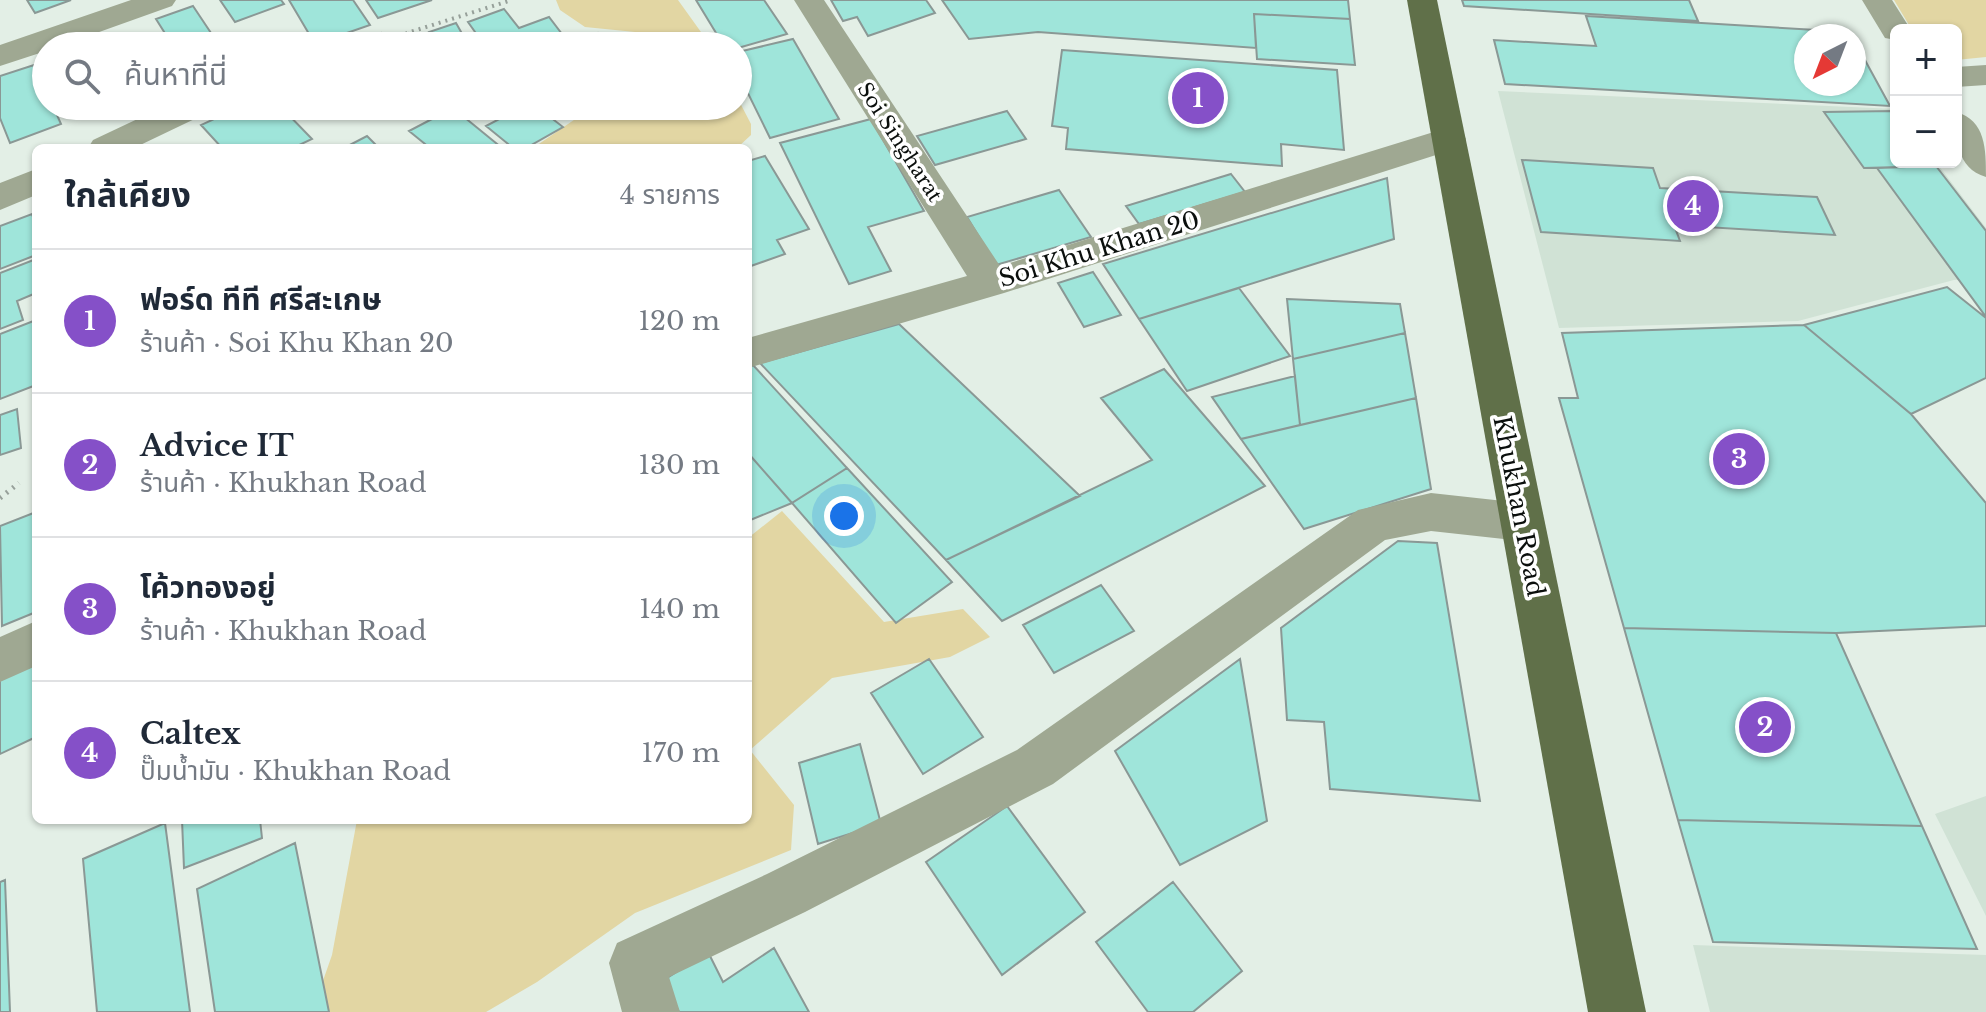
<!DOCTYPE html>
<html lang="th">
<meta charset="utf-8">
<style>
body{margin:0;font-family:"Libre Baskerville","Noto Sans Thai",serif;background:#f6f6f7;color:#1f2937}
.controls{position:absolute;right:24px;top:24px;display:grid;overflow:hidden;border-radius:12px;box-shadow:0 2px 6px #0004}
.controls button{width:72px;height:72px;display:grid;place-items:center;padding:0;border:0;border-bottom:2px solid #e0e1e3;background:#fff;color:#1f2937;font:40px sans-serif}
.compass{position:absolute;left:1794px;top:24px;width:72px;height:72px;border-radius:50%;background:#fff;box-shadow:0 2px 6px #0004;rotate:222deg}
.you{position:absolute;left:844px;top:516px;width:28px;height:28px;margin:-20px;border:6px solid #fff;border-radius:50%;background:#1a73e8;box-shadow:0 0 0 12px #1a73e833}
.badge{display:grid;place-items:center;width:52px;height:52px;border-radius:50%;background:#8550c8;color:#fff;font-size:26px;font-weight:700}
.pin{position:absolute;translate:-50% -50%;border:4px solid #fff;box-shadow:0 2px 8px #0006}
.list{margin:0;padding:0;list-style:none}
h2{display:flex;justify-content:space-between;align-items:center;height:104px;margin:0;padding:0 32px;font-size:34px}
h2 small{font-size:26px;font-weight:400;color:#747a83}
.list li{display:grid;grid-template-columns:52px 1fr auto;gap:24px;align-items:center;box-sizing:border-box;height:144px;padding:0 32px;border-top:2px solid #e0e1e3}
.list b{display:block;font-size:30px;white-space:nowrap}
.list p{margin:0;font-size:26px;white-space:nowrap;color:#747a83}
.list em{font-size:26px;font-style:normal;color:#747a83}
.icon{flex:none;width:44px;height:44px;fill:none;stroke:currentColor;stroke-width:2;stroke-linecap:round;stroke-linejoin:round}
.map{position:relative;flex:none;width:1986px;height:1012px;overflow:hidden}
.search{position:absolute;background:#fff;box-shadow:0 2px 6px #0004;left:32px;top:32px;width:720px;height:88px;display:flex;align-items:center;gap:20px;box-sizing:border-box;padding:0 28px;border-radius:44px;color:#747a83;font-size:30px}
.panel{position:absolute;background:#fff;box-shadow:0 2px 6px #0004;left:32px;top:144px;width:720px;height:680px;border-radius:12px}
.map>svg:first-child{display:block}
.built{fill:#d0e2d5}
.green{fill:#e2d6a3}
.building{fill:#9fe5da;stroke:#8a9895;stroke-width:2}
.lines{fill:none;stroke-linecap:round;stroke-linejoin:round}
.path-far1{stroke:#97a09a;stroke-width:4;stroke-dasharray:2 5;stroke-linecap:butt}
.path{stroke:#97a09a;stroke-width:5;stroke-dasharray:2 6;stroke-linecap:butt}
.minor{fill:#9fa892;fill-rule:evenodd}
.major{fill:#607049;fill-rule:evenodd}
.labels{text-anchor:middle;dominant-baseline:central;stroke-width:7;stroke-linejoin:round;paint-order:stroke}
.far-street-label{font-size:20px;fill:#0b0f0d;stroke:#fff}
.street-label{font-size:24px;fill:#0b0f0d;stroke:#fff}
</style>
<div class="map">
<svg width="1986" height="1012" viewBox="0 0 1986 1012">
<rect width="100%" height="100%" fill="#e3efe6"/>
<path class="built" d="M1498,91L1896,109V162H1936L1986,228V278L1954,280L1798,321L1559,328Z
M1986,796V916L1935,814Z
M1693,945L1986,955V1012H1710Z"/>
<path class="green" d="M556,0H678L711,46H655L635,32L585,27L560,10Z
M1894,0H1986V57L1956,60V30H1912Z
M738,99L751,124V135L737,148H533L587,111L609,106H738Z
M782,511L884,622L963,609L990,637L950,657L832,678L750,750L794,805L791,850L635,913L537,982L486,1012H312L332,955L357,820H748V538Z"/>
<path class="building" d="M27,0H71L35,13Z
M220,0H281L284,4L235,22Z
M289,0H353L370,25L315,44Z
M366,0H432L378,18Z
M696,0H764L787,34L738,48L724,46Z
M831,0H926L935,13L868,36L857,17L843,21Z
M942,0H1348L1350,19L1254,14L1256,48L1038,32L969,39Z
M1462,0H1689L1698,21L1464,6Z
M193,6L213,36L185,46H173L156,19Z
M504,9L519,28L549,17L565,38L543,46H485L468,22Z
M1254,14L1350,19L1355,65L1257,59Z
M1586,16L1850,32L1852,36H1806V84H1854V40L1890,106L1505,84L1494,40L1596,46Z
M456,23L469,46H437L429,32Z
M381,33L388,46L348,43Z
M598,33L616,46H572Z
M157,37L163,46H130Z
M793,39L839,119L770,138L738,73V52Z
M1062,50L1337,70L1344,150L1281,144L1282,166L1066,149L1068,128L1052,126Z
M34,65L46,91V106H53L61,124L10,143L0,118V76Z
M80,106H116L86,117Z
M242,106H280L312,139L293,148H222L201,125Z
M524,106H536L563,127L526,148H513L486,126Z
M453,108L502,148H430L409,131Z
M1007,111L1026,139L935,165L917,136Z
M1893,111L1896,162H1933L1936,166L1864,168L1824,112Z
M871,119L924,211L868,227L891,271L849,284L780,143Z
M367,136L379,148H344Z
M765,156L809,229L777,240L785,254L748,267V161Z
M1522,160L1653,168L1660,188L1817,197L1835,235L1674,225L1680,241L1541,232Z
M1936,166L1986,231V317L1877,168Z
M1231,174L1245,192L1139,224L1126,206Z
M1387,178L1394,239L1139,319L1103,264Z
M1059,190L1091,237L996,265L967,217Z
M32,214L36,226V255L0,269V226Z
M36,259V293L17,301L23,320L0,329V273Z
M1093,272L1121,315L1084,327L1058,283Z
M1947,287L1986,318V378L1911,414L1804,325Z
M1239,288L1290,356L1187,391L1139,319Z
M1287,299L1400,304L1405,333L1293,359Z
M36,320V385L0,399V334Z
M899,324L1080,496L946,560L760,363Z
M1804,325L1911,414L1986,503V626L1836,633L1624,628L1559,398H1578L1562,333Z
M1405,333L1416,398L1300,425L1293,359Z
M753,365L847,468L792,503L748,453V367Z
M1164,369L1265,486L1002,621L946,560L1152,460L1101,398Z
M1295,376L1300,425L1241,439L1212,397Z
M1416,398L1431,489L1304,529L1241,439Z
M17,409L21,448L0,455V415Z
M748,453L792,503L748,521Z
M847,468L952,582L896,623L792,503Z
M36,512V612L2,626L0,526Z
M1398,541L1437,543L1480,801L1330,789L1324,722L1287,720L1281,628Z
M1101,585L1134,631L1054,673L1023,625Z
M1624,628L1836,633L1922,826L1678,820Z
M929,659L983,737L923,774L871,693Z
M1240,659L1267,821L1180,865L1115,751Z
M36,663V737L0,754V680Z
M860,744L881,824L818,844L799,763Z
M1007,806L1085,912L1002,975L926,862Z
M182,820H260L262,838L184,868Z
M1678,820L1922,826L1977,949L1713,942Z
M165,823L190,1012H97L83,859Z
M295,843L329,1012H215L197,889Z
M5,880L10,1012H0V882Z
M1173,882L1242,971L1193,1012H1148L1096,942Z
M774,948L809,1012H679L664,980L708,952L723,982Z"/>
<g class="lines">
<path class="path-far1" d="M416,46L407,33L512,0"/>
<path class="path" d="M0,498L19,483"/>
<path class="minor" d="M131,0H176L172,6L60,46H46V51L0,66V45Z
M794,0H824L1000,266L1437,131L1449,128L1461,131L1466,139L1461,147L1004,293L748,368V338L967,276Z
M1862,0H1892L1911,30H1896V40L1885,38Z
M1986,65V85L1956,87V67Z
M165,106H210L205,114L134,148H88L93,140Z
M1956,112C1986,120 1986,150 1986,177C1956,168 1956,139 1956,112Z
M36,169V195L0,210V183Z
M1431,493L1522,503L1538,509L1544,522L1538,535L1522,541L1431,531L1385,540L1053,784L805,912L669,977L680,1012H622L609,963L617,943L767,874L1017,750L1358,510Z
M36,621V666L0,682V637Z"/>
<path class="major" d="M1407,0H1437L1646,1012H1588Z"/>
</g>
<g class="labels">
<g class="far-street-label">
<text transform="translate(900 142) rotate(57)">Soi Singharat</text>
</g>
<g class="street-label">
<text transform="translate(1099 249) rotate(-17)">Soi Khu Khan 20</text>
<text transform="translate(1519 506) rotate(79)">Khukhan Road</text>
</g>
</g>
</svg>
<div class="controls">
<button>+</button>
<button>−</button>
</div>
<svg class="compass" viewBox="-18 -18 36 36"><path d="M0-13l5 13h-10z" fill="#e53935"/><path d="M0 13l5-13h-10z" fill="#747a83"/></svg>
<div class="you"></div>
<div class="pin badge" style="left:1198px;top:98px">1</div>
<div class="pin badge" style="left:1765px;top:727px">2</div>
<div class="pin badge" style="left:1739px;top:459px">3</div>
<div class="pin badge" style="left:1693px;top:206px">4</div>
<div class="search"><svg class="icon" aria-label="search" viewBox="0 0 24 24"><circle cx="10" cy="10" r="6"/><path d="M15 15l6 6"/></svg>ค้นหาที่นี่</div>
<section class="panel">
<h2>ใกล้เคียง<small>4 รายการ</small></h2>
<ul class="list">
<li><span class="badge">1</span><div><b>ฟอร์ด ทีที ศรีสะเกษ</b><p>ร้านค้า · Soi Khu Khan 20</p></div><em>120 m</em></li>
<li><span class="badge">2</span><div><b>Advice IT</b><p>ร้านค้า · Khukhan Road</p></div><em>130 m</em></li>
<li><span class="badge">3</span><div><b>โค้วทองอยู่</b><p>ร้านค้า · Khukhan Road</p></div><em>140 m</em></li>
<li><span class="badge">4</span><div><b>Caltex</b><p>ปั๊มน้ำมัน · Khukhan Road</p></div><em>170 m</em></li>
</ul>
</section>
</div>
